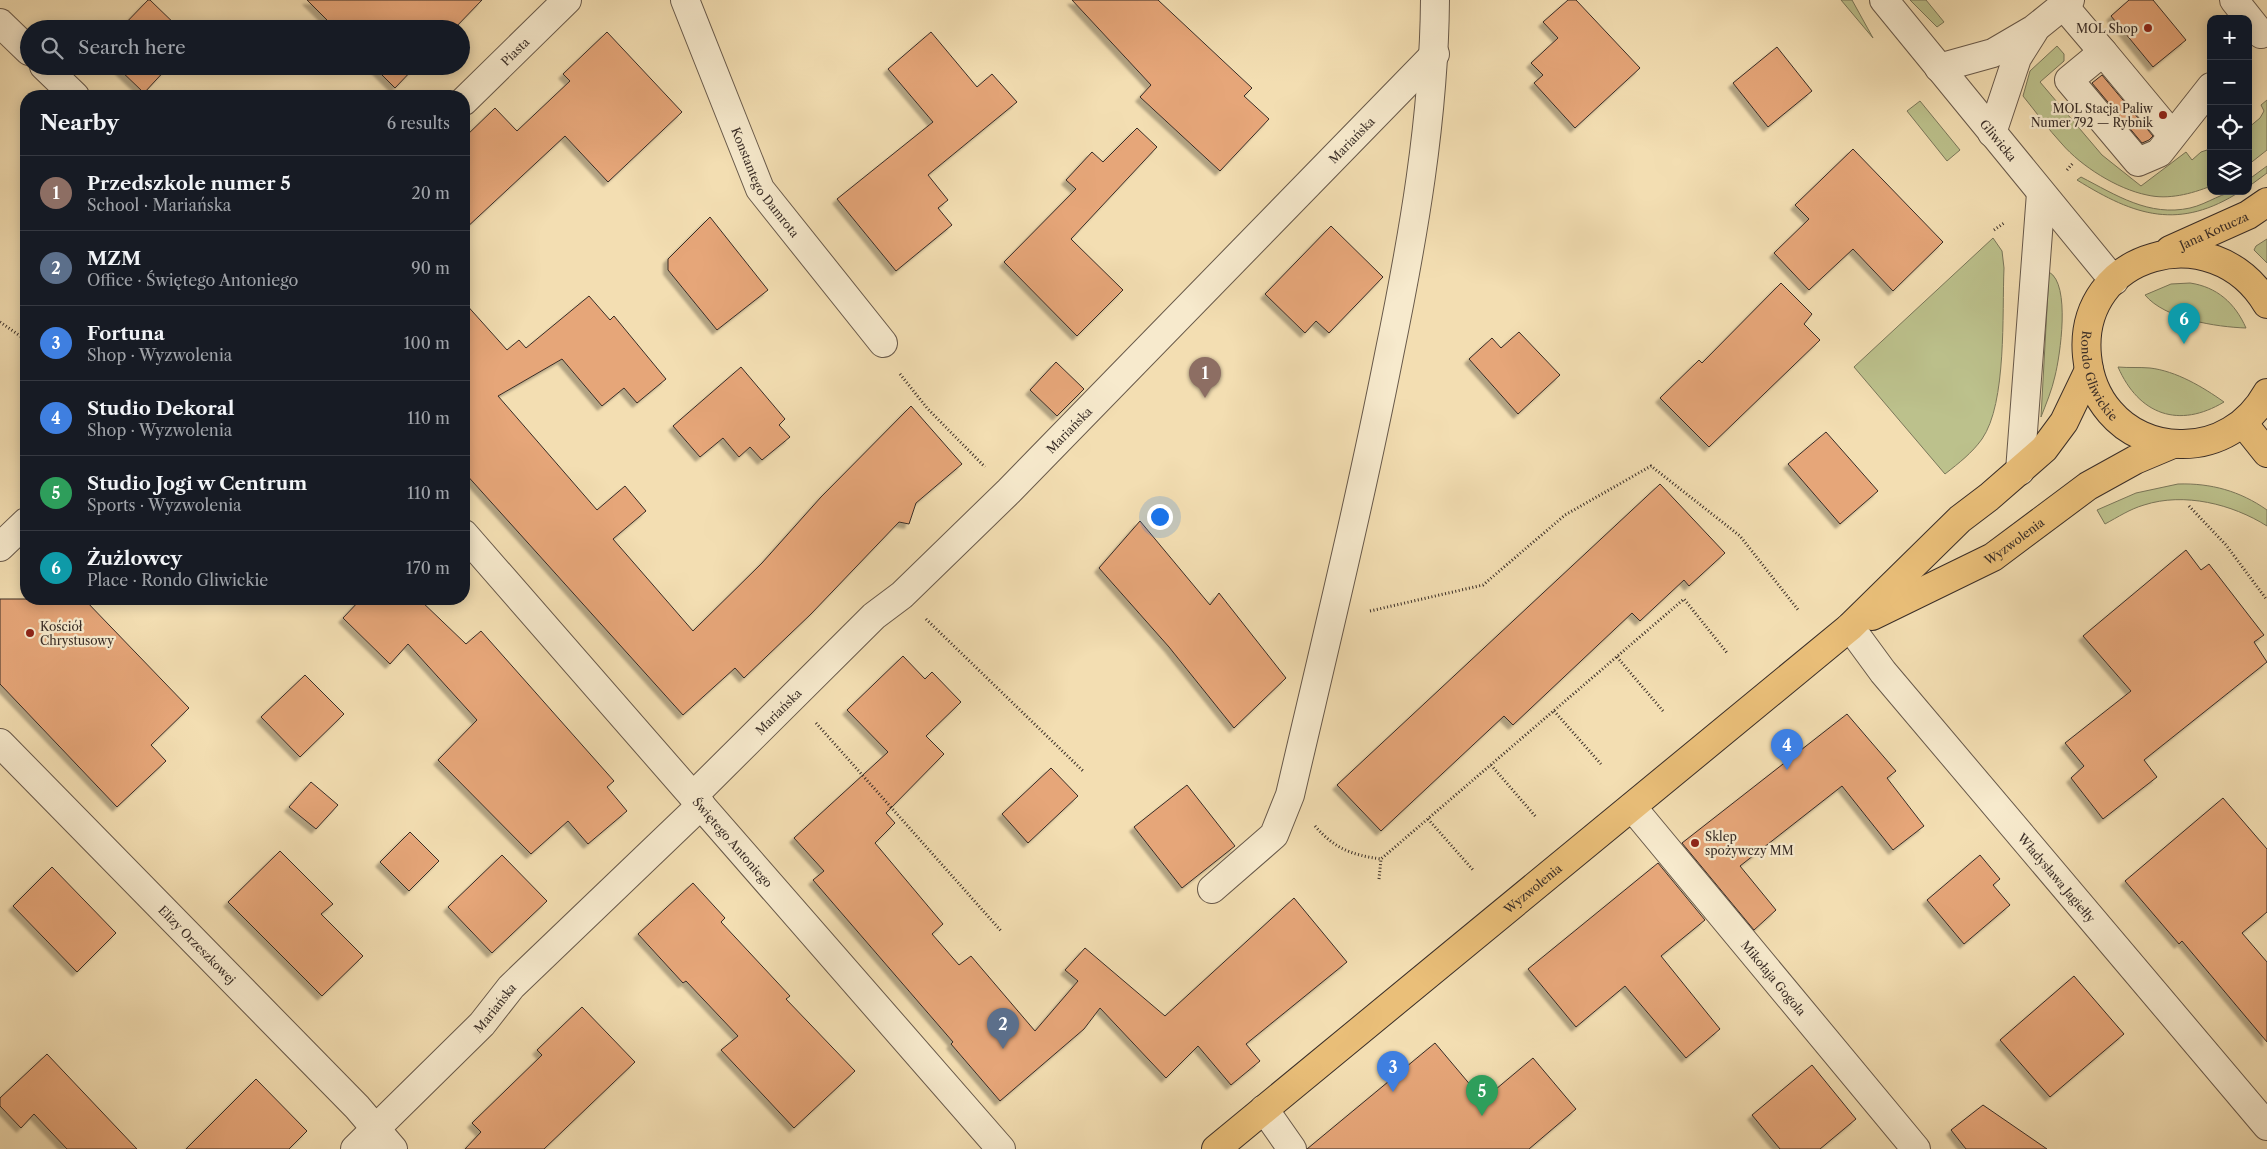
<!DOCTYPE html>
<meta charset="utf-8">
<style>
body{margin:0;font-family:"Libre Caslon Text",serif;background:#20242c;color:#f1f3f6}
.controls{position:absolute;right:15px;top:15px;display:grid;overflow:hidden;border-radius:10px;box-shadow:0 2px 12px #0003}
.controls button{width:45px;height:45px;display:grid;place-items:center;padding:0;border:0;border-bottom:1px solid #363941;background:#171b24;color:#f1f3f6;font:25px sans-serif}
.you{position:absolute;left:1159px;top:516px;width:18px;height:18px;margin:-12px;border:4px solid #fff;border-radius:50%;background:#1a73e8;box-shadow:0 0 0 8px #1a73e833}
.badge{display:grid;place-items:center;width:32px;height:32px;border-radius:50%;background:#b45309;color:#fff;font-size:16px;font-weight:700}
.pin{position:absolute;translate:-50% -41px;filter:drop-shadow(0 1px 2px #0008)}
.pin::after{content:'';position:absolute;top:26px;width:18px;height:15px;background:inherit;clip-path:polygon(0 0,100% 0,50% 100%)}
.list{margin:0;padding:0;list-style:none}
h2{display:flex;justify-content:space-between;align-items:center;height:65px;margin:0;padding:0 20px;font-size:21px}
h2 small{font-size:16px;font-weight:400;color:#9ea1a6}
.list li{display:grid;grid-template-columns:32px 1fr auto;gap:15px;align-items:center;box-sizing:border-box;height:75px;padding:0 20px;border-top:1px solid #363941}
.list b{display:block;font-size:19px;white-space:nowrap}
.list p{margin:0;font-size:16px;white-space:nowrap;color:#9ea1a6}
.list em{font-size:16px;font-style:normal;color:#9ea1a6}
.icon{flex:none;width:28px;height:28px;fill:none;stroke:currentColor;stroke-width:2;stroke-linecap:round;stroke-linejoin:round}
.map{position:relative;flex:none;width:2267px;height:1149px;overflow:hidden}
.search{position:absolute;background:#171b24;box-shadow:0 2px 12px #0003;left:20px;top:20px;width:450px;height:55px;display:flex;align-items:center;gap:12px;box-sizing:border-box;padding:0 18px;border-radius:28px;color:#9ea1a6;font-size:19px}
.panel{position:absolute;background:#171b24;box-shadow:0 2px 12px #0003;left:20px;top:90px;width:450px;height:515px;border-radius:20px}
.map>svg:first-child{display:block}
.green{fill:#bcc18c;stroke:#7a775a}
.building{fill:#e6a679;stroke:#392d27;filter:url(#shadow)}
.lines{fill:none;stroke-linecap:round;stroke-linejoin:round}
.minor-casing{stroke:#68594a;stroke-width:30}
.major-casing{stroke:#392d27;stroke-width:30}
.path{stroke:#392d27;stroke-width:3;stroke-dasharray:1 2.5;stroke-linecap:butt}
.minor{stroke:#f7eacd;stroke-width:28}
.major{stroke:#eabf79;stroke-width:28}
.poi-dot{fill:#8f2418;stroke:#f7eacd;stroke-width:2}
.labels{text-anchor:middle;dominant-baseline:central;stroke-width:4.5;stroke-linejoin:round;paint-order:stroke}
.poi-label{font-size:12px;fill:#392d27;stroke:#f7eacd;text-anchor:end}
.street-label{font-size:12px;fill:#392d27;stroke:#f7eacd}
</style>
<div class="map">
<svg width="2267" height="1149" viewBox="0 0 2267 1149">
<defs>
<filter id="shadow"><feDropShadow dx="-4.5" dy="4.5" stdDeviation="1" flood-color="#0004"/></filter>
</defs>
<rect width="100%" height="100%" fill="#f3deb2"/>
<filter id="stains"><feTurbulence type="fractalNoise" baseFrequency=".004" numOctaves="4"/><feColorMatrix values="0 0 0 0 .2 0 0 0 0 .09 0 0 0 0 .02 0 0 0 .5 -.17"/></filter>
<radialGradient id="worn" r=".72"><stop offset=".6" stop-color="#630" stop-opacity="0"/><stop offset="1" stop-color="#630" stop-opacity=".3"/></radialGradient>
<path class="green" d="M1841,0H1852L1873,38Z
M1910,0H1926L1944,22L1937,27Z
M2057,46L2064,54V61L2040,82L2102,155L2141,186L2186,152L2192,160L2201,152L2210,149L2211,186C2191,194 2168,200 2147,195C2117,189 2081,166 2062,144C2048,129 2036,112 2023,96L2030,71Z
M2267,100V150L2248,165V128L2260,118L2264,111L2261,105Z
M1920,101L1960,150L1947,161L1907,111Z
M2267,166V173L2248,187V180Z
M2081,177C2116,195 2149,217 2190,208C2208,204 2223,191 2241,191C2179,231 2135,216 2077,180Z
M1993,238L2002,251L2004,268C2002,313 2007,403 1982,439C1972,453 1959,463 1945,474L1854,367Z
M2267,239V263L2254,250L2256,246Z
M2049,272C2071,284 2060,356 2055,376C2052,390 2046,404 2041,417Z
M2190,283C2217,287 2235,303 2246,328C2216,327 2165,319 2145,295L2171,284Z
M2118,367C2129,368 2139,367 2150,368C2176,371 2203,387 2224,402C2179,429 2139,415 2118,367Z
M2178,484C2211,483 2240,491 2267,510V526C2232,504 2184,492 2144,505C2130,509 2118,517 2105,524L2097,510L2136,493Z"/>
<path class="building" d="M148,0H150L180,29H120Z
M307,0H482L454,29H336Z
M1072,0H1158L1252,88L1244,96L1269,119L1220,171L1140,97L1151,85Z
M1568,0H1576L1640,68L1575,128L1534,83L1543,75L1531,63L1558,38L1543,22Z
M2129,0H2153L2186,40L2153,67L2111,16Z
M607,32L682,112L608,182L565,136L464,230V138L495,108L517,131L570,81L563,74Z
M931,32L977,87L992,74L1017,102L928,175L948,200L938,208L952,225L896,271L837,199L933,122L888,69Z
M1777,47L1812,91L1768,127L1733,83Z
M116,66H169L144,93Z
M373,66H416L395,88Z
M2102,75L2153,136L2149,140L2142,143L2092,83Z
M1137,128L1157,147L1071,239L1123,290L1077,336L1004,262L1076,189L1066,180L1092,152L1103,162Z
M1853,149L1943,242L1893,291L1853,249L1809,290L1774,253L1809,219L1795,205Z
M710,217L768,290L717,330L668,270V259Z
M1331,226L1383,277L1329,333L1316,321L1305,333L1265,294Z
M1781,283L1812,314L1804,324L1820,340L1709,447L1660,398L1699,360L1702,363Z
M589,296L610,320L614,316L666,379L637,403L624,388L602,406L562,359L498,396L597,510L625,486L646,511L613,539L693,631L762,563L821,497L911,406L962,464L916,503L909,524L899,522L811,614L744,678L735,668L683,715L464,472V302L507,350L519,340L526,348Z
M1519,332L1560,375L1518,414L1469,359L1492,338L1501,348Z
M1056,362L1084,389L1057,416L1030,390Z
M741,367L785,419L779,425L790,437L762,460L750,447L739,457L723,438L700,457L673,426Z
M1826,432L1878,491L1840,524L1788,464Z
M1660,484L1725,553L1689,586L1684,580L1640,621L1632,613L1513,725L1504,716L1381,831L1337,785Z
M1140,521L1210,605L1219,593L1286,678L1234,728L1169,647L1099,568Z
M2186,550L2201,570L2209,564L2264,635L2254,642L2267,662L2144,760L2157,777L2103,819L2071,778L2084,766L2065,743L2131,691L2083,636Z
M0,599H84L189,708L151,745L166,761L117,807L0,684Z
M361,599H419L466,644L481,631L614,781L607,787L627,811L588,844L568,821L531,854L438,760L477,720L408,644L390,664L343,618Z
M903,656L925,679L932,672L961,702L926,736L944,754L886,813L895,823L875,843L943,924L932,934L959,965L971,956L1035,1031L1078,981L1065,970L1085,948L1165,1016L1294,898L1347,962L1246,1044L1260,1061L1231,1085L1198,1046L1166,1078L1100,1008L1084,1029L1000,1101L951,1044L953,1042L813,880L824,871L794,838L888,752L847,710Z
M305,675L344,714L300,757L261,717Z
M1847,714L1896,771L1887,778L1924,826L1893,850L1842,786L1740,866L1776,910L1754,930L1682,843Z
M1051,768L1078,796L1028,843L1002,814Z
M311,782L338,805L316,829L289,807Z
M1187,785L1235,846L1182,888L1134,827Z
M2223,798L2267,849V912L2242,933L2267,962V1042L2182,941L2179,944L2125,881Z
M410,832L439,861L409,891L380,862Z
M280,851L333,904L321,914L363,956L322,996L228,902Z
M502,855L547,901L492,953L448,907Z
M1980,855L2000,879L1993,885L2010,905L1964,944L1927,900Z
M1658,863L1705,920L1661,956L1720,1029L1686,1058L1625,986L1576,1027L1528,969Z
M52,867L116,933L77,972L13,906Z
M693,883L725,918L721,922L790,996L786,999L855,1071L794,1128L721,1050L738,1036L686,981L683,983L638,934Z
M2074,976L2124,1034L2050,1097L2000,1040Z
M582,1007L635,1062L544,1149H465L481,1132L472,1123L542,1055L537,1050Z
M1435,1043L1483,1100L1533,1058L1576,1109L1529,1149H1307Z
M47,1054L137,1149H67L34,1114L21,1128L0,1106V1098Z
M1812,1065L1856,1119L1820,1149H1780L1752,1115Z
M256,1079L307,1131L289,1149H186Z
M1983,1105L2047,1149H1966L1951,1130Z"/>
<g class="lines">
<g class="minor-casing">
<g id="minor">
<path id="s1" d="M685,0L760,189L883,343"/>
<path id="s2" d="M1884,0L2114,281"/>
<path d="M2234,0L2261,34"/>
<path d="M2063,5L2103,52L2069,80L2138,162L2159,153L2211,87"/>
<path d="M0,23L29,51"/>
<path d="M2103,52L2172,135"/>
<path d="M44,66L75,96"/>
<path d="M1939,68L1993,53L2034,29L2070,0"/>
<path id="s3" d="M464,101L567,0"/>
<path d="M1992,133L2017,58L2034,31"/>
<path d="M2020,471L2041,193"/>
<path id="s4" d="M464,534L1001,1149"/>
<path d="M0,547L26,522"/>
<path id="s5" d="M1850,627L1883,672L2267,1126"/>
<path id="s6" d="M0,743L357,1107L393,1149"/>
<path id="s7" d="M693,796L874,616L902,595L1009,491L1435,54"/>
<path id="s8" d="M1632,807L1916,1149"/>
<path d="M1212,889L1274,835L1290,795C1324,649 1360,502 1389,355C1413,238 1434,119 1435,0"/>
<path d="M1264,1109L1292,1149"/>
<path id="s9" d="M355,1149L482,1024L511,987L701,805"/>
</g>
</g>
<g class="major-casing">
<g id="major">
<path id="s10" d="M2170,250L2248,215L2267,202"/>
<path id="s11" d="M2267,304C2213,214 2077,253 2087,356C2089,377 2096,396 2110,412C2127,432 2153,444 2180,444C2217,445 2249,425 2267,393"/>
<path d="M2243,423L2267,453"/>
<path id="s12" d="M1872,616L1993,557L2088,486L2135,460L2173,444"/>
<path id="s13" d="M1216,1149L1850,627L1960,519L1989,497L2044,449L2064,422L2089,370"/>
</g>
</g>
<path class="path" d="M2067,170L2073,163
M1994,230L2004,223
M0,322L26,340
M900,374L927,408L985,467
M2189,506L2226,545L2267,600
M1370,611L1483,585L1565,515L1651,466L1740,536L1799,611
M926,619L1083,771
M1617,657L1663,711
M1554,711L1601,764
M816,723L1002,932
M1491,765L1536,817
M1428,819L1473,870
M1315,826C1335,849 1352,855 1381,859
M1379,879L1381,859L1684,599L1728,654"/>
<use href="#minor" class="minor"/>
<use href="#major" class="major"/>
</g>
<g class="poi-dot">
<circle cx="2148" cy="28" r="5"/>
<circle cx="2163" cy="115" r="5"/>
<circle cx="30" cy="633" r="5"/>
<circle cx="1695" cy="843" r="5"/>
</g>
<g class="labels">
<g class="poi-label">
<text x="2138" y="28">MOL Shop</text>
<text x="2153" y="108">MOL Stacja Paliw<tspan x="2153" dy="14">Numer 792 — Rybnik</tspan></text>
<text x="40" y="626" text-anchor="start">Kościół<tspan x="40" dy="14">Chrystusowy</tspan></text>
<text x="1705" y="836" text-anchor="start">Sklep<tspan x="1705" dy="14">spożywczy MM</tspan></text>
</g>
<g class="street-label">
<text stroke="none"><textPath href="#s3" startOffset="71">Piasta</textPath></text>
<text stroke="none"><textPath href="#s7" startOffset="930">Mariańska</textPath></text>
<text stroke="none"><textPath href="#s2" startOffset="181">Gliwicka</textPath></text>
<text stroke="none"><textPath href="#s1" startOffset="200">Konstantego Damrota</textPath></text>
<text stroke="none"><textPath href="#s10" startOffset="48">Jana Kotucza</textPath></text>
<text stroke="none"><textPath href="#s11" startOffset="284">Rondo Gliwickie</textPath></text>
<text stroke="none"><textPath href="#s7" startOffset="525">Mariańska</textPath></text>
<text stroke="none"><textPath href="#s12" startOffset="161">Wyzwolenia</textPath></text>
<text stroke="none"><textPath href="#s7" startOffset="120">Mariańska</textPath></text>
<text stroke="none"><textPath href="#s4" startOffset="409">Świętego Antoniego</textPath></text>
<text stroke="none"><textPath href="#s5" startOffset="325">Władysława Jagiełły</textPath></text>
<text stroke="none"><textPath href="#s13" startOffset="410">Wyzwolenia</textPath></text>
<text stroke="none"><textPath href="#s6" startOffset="282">Elizy Orzeszkowej</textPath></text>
<text stroke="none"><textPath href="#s8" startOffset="222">Mikołaja Gogola</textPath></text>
<text stroke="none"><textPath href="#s9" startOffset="199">Mariańska</textPath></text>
</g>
</g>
<rect width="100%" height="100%" filter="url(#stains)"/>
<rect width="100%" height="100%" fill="url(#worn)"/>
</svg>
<div class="controls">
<button>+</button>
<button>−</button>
<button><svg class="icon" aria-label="locate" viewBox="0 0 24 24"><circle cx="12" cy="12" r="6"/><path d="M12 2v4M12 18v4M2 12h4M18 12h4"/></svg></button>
<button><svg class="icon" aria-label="layers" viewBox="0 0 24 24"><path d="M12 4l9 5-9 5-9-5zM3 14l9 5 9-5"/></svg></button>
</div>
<div class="you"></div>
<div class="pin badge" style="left:1205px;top:398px;background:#8d6e63">1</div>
<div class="pin badge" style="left:1003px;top:1049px;background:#5c6f8a">2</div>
<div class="pin badge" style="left:1393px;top:1092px;background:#3f7fe0">3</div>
<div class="pin badge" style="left:1787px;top:770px;background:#3f7fe0">4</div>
<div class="pin badge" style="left:1482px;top:1116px;background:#2e9e5b">5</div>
<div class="pin badge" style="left:2184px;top:344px;background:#0f9aa8">6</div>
<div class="search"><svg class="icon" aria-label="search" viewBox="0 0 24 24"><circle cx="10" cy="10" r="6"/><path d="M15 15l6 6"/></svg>Search here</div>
<section class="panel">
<h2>Nearby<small>6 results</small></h2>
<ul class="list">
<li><span class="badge" style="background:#8d6e63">1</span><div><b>Przedszkole numer 5</b><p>School · Mariańska</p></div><em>20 m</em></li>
<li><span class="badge" style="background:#5c6f8a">2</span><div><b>MZM</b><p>Office · Świętego Antoniego</p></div><em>90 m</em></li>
<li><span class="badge" style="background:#3f7fe0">3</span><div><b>Fortuna</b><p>Shop · Wyzwolenia</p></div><em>100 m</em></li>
<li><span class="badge" style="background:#3f7fe0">4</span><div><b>Studio Dekoral</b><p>Shop · Wyzwolenia</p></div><em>110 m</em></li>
<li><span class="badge" style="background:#2e9e5b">5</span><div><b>Studio Jogi w Centrum</b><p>Sports · Wyzwolenia</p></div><em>110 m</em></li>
<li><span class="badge" style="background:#0f9aa8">6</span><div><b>Żużlowcy</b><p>Place · Rondo Gliwickie</p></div><em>170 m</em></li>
</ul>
</section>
</div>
